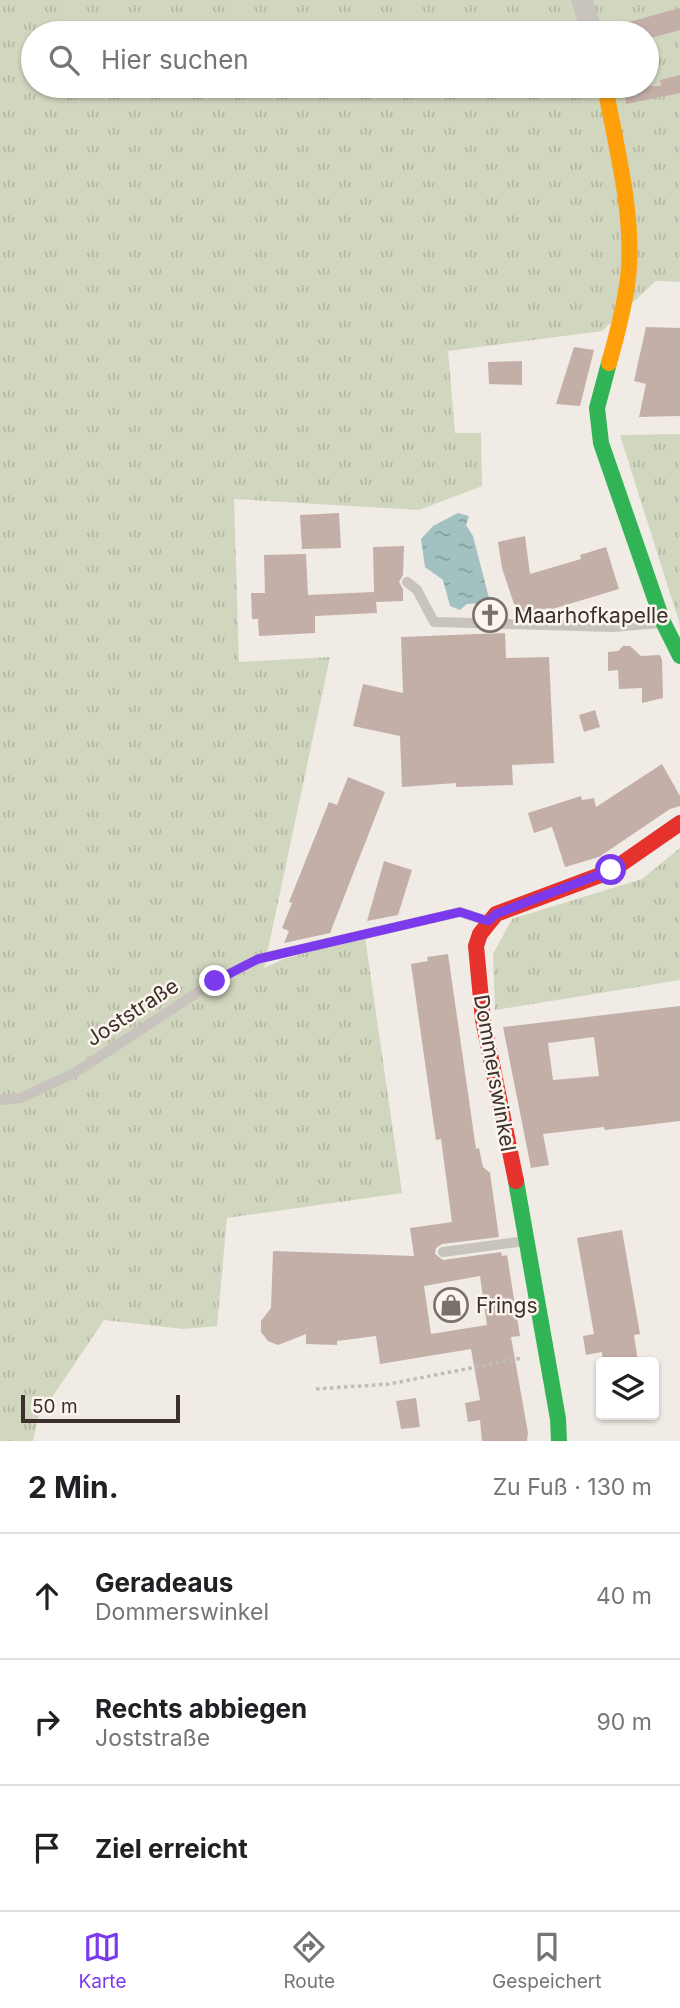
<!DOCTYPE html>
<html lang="de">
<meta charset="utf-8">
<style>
body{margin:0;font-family:Inter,sans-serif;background:#f6f6f6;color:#202124}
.controls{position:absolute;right:21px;bottom:21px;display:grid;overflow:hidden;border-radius:7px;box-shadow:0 2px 5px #0004}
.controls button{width:63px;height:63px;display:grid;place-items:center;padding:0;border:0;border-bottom:2px solid #e0e0e0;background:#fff;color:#202124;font:35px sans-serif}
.scale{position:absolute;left:21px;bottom:18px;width:159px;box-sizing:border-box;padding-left:7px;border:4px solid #3b302b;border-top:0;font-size:19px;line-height:24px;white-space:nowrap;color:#3b302b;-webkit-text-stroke:5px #fbf5ee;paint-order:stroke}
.stop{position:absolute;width:21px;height:21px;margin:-16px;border:5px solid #7c3aed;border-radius:50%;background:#fff}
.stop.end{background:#7c3aed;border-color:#fff;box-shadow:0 2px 7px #0008}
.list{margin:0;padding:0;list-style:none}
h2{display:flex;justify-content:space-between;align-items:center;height:91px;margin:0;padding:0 28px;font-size:30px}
h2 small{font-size:23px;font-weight:400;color:#757577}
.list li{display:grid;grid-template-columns:46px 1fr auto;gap:21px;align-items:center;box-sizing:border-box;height:126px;padding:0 28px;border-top:2px solid #e0e0e0}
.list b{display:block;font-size:26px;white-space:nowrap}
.list p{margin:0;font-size:23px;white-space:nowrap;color:#757577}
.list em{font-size:23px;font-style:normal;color:#757577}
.icon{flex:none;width:38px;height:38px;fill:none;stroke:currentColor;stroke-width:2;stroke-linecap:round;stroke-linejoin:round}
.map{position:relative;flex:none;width:680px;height:1441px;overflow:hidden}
.search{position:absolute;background:#fff;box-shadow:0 2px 5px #0004;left:21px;right:21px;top:21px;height:77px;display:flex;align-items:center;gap:18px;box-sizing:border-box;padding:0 24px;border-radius:38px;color:#757577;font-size:26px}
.sheet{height:469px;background:#fff}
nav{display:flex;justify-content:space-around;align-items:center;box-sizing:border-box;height:98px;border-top:2px solid #e0e0e0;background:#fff;font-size:19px;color:#757577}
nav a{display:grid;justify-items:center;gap:4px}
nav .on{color:#7c3aed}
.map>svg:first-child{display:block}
.grass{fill:url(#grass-tufts);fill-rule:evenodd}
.water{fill:url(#water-ripples)}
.building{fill:#c3afa7;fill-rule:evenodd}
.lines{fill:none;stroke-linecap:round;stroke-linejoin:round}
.path{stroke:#c2bbb6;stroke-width:3.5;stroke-dasharray:3.5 3.5;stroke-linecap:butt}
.lane{stroke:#c9c3be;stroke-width:10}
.street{stroke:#c9c3be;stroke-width:21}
.fast{stroke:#30b455;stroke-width:16}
.slow{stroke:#ff9f0a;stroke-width:16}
.jam{stroke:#e5322d;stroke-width:16}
.route{stroke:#7c3aed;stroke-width:9}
.labels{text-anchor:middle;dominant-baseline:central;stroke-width:5;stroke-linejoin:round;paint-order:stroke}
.poi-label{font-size:21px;fill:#3b302b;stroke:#fbf5ee;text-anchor:start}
.street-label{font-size:21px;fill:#3b302b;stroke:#fbf5ee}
</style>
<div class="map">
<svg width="680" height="1441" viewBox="0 0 680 1441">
<defs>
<pattern id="grass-tufts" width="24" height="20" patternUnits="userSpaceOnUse" patternTransform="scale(1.75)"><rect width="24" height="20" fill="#d1d6bf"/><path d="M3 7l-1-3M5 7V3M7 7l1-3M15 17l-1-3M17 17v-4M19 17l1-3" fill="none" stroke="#b4b8a4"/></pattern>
<pattern id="water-ripples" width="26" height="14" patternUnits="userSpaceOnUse" patternTransform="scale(1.75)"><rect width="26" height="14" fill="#a1c2c1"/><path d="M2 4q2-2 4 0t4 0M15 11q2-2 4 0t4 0" fill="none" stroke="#849e9d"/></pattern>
</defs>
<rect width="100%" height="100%" fill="#f0ebe5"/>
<path class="grass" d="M0,0H680V282L656,281L602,331L448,351L455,433H481L482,486L419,510L234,499L239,662L330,657L264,968L284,959L365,937L402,1193L227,1218L217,1326L183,1329L104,1320L38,1418L33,1441H0ZM33,33H647V86H33Z
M680,434V625L620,435Z
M680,848V980L495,1010L493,954L512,919L642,879Z"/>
<path class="water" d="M458,513L469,516L466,525L473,536L489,598L484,603L467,604L460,610L450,606L443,580L425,567L421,539L433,526Z"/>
<path class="building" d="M680,8V30L647,39V33H608L607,28Z
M680,75V93L626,104L623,86H661L660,80Z
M646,327L680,328V416L639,417L646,384L634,381Z
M574,347L594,350L580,406L556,404Z
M522,361V385L489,384L488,362Z
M339,513L341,548L302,549L300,515Z
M525,536L530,574L581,559L580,555L606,547L619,589L549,610L548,608L518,616L502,568L498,542Z
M404,546L403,575L399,582L403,589V601L376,602L377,613L315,616V633L259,636L258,619H252L251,593H265L264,555L306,554L308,595L374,592L373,547Z
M505,633L506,658L549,657L554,763L512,765L513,785L456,787V783L402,787L400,736L353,726L363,684L403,693L401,637Z
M623,646H630L641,656L660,655L662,660L663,698L642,703V688L619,689L618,670L608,671V652L618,651Z
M595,710L600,727L584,732L579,715Z
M662,764L680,796V806L670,809L599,857L565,867L552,827L534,833L528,813L581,796L582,800L594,798L596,807Z
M348,777L385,792L330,933L284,943L289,931L282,928L292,903L289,902L329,802L337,805Z
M384,861L412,870L398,915L367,921Z
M448,954L476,1149L479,1148L483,1167L490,1173L499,1237L442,1244L436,1248L435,1254L443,1260L501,1252L502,1256L507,1255L520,1336L511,1337L528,1433L527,1441H482L480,1420L468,1422L465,1403L480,1400L471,1349L380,1364L376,1336L337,1341V1345L306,1344V1334L278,1345L268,1341L261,1332V1321L271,1308L273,1251L414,1256L410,1228L452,1222L441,1139L436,1140L411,964L428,961L427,957ZM480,1276L487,1325L431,1334L424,1286Z
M680,1006V1121L605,1130L604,1127L543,1134L549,1165L531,1168L503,1027ZM594,1037L599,1076L553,1080L548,1043Z
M622,1230L640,1334L634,1335L638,1362H603L602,1352L586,1355L583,1336L594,1334L577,1238Z
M416,1398L420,1427L401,1429L396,1401Z"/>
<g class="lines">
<path class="path" d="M316,1389L389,1384L522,1358"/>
<path class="lane" d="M407,582L417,590L434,622L613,627L660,623
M0,1100L21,1098L76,1072L215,981L258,959L460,912L484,920
M443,1252L525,1241"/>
<path class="street" d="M582,0L592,33"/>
<path class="fast" d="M609,363L597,408L601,443L663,622L680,656
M516,1181L558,1419L559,1441"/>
<path class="slow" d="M605,86C616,148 635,215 628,279C624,308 617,335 609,363"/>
<path class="jam" d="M516,1181L483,1020L476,946L480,934L496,914L611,871L680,823"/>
</g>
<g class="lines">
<path class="route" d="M215,981L258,959L460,912L488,921L496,914L611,870"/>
</g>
<defs>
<g id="church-ring" transform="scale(1.75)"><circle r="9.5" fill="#fbf5ee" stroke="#7a716c" stroke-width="1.5"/><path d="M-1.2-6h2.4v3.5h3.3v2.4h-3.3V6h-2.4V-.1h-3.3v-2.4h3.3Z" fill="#7a716c"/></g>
<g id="shop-ring" transform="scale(1.75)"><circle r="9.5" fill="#fbf5ee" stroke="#7a716c" stroke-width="1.5"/><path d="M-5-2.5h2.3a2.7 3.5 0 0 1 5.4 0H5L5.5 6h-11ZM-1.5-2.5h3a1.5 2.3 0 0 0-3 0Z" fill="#7a716c"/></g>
</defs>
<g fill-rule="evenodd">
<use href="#church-ring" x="490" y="615"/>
<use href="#shop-ring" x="451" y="1305"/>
</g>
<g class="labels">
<g class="poi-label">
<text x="514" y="615">Maarhofkapelle</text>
<text x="476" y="1305">Frings</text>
</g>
<g class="street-label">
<text transform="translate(132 1012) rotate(-33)">Joststraße</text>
<text transform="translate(495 1073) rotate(80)">Dommerswinkel</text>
</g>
</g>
</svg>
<div class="controls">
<button><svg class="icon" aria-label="layers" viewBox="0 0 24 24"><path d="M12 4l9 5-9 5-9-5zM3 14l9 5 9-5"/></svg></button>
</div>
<div class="scale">50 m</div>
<div class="stop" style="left:611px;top:870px"></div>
<div class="stop end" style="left:215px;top:981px"></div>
<div class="search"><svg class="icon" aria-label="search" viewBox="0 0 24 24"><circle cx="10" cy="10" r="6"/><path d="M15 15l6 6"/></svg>Hier suchen</div>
</div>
<section class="sheet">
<h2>2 Min.<small>Zu Fuß · 130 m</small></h2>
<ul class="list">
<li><svg class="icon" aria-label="ahead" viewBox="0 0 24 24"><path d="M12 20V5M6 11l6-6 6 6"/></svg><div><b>Geradeaus</b><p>Dommerswinkel</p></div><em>40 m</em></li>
<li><svg class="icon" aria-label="right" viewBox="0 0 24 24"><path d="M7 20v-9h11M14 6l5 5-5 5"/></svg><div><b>Rechts abbiegen</b><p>Joststraße</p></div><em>90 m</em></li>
<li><svg class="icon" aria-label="arrive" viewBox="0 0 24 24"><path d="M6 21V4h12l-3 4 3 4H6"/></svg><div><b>Ziel erreicht</b></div></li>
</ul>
</section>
<nav>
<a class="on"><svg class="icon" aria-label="map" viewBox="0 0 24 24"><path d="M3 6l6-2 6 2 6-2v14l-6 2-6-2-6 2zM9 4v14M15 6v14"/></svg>Karte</a>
<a><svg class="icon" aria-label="directions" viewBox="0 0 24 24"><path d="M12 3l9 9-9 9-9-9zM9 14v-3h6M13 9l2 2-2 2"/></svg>Route</a>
<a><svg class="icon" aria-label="saved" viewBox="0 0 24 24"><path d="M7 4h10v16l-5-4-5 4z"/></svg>Gespeichert</a>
</nav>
